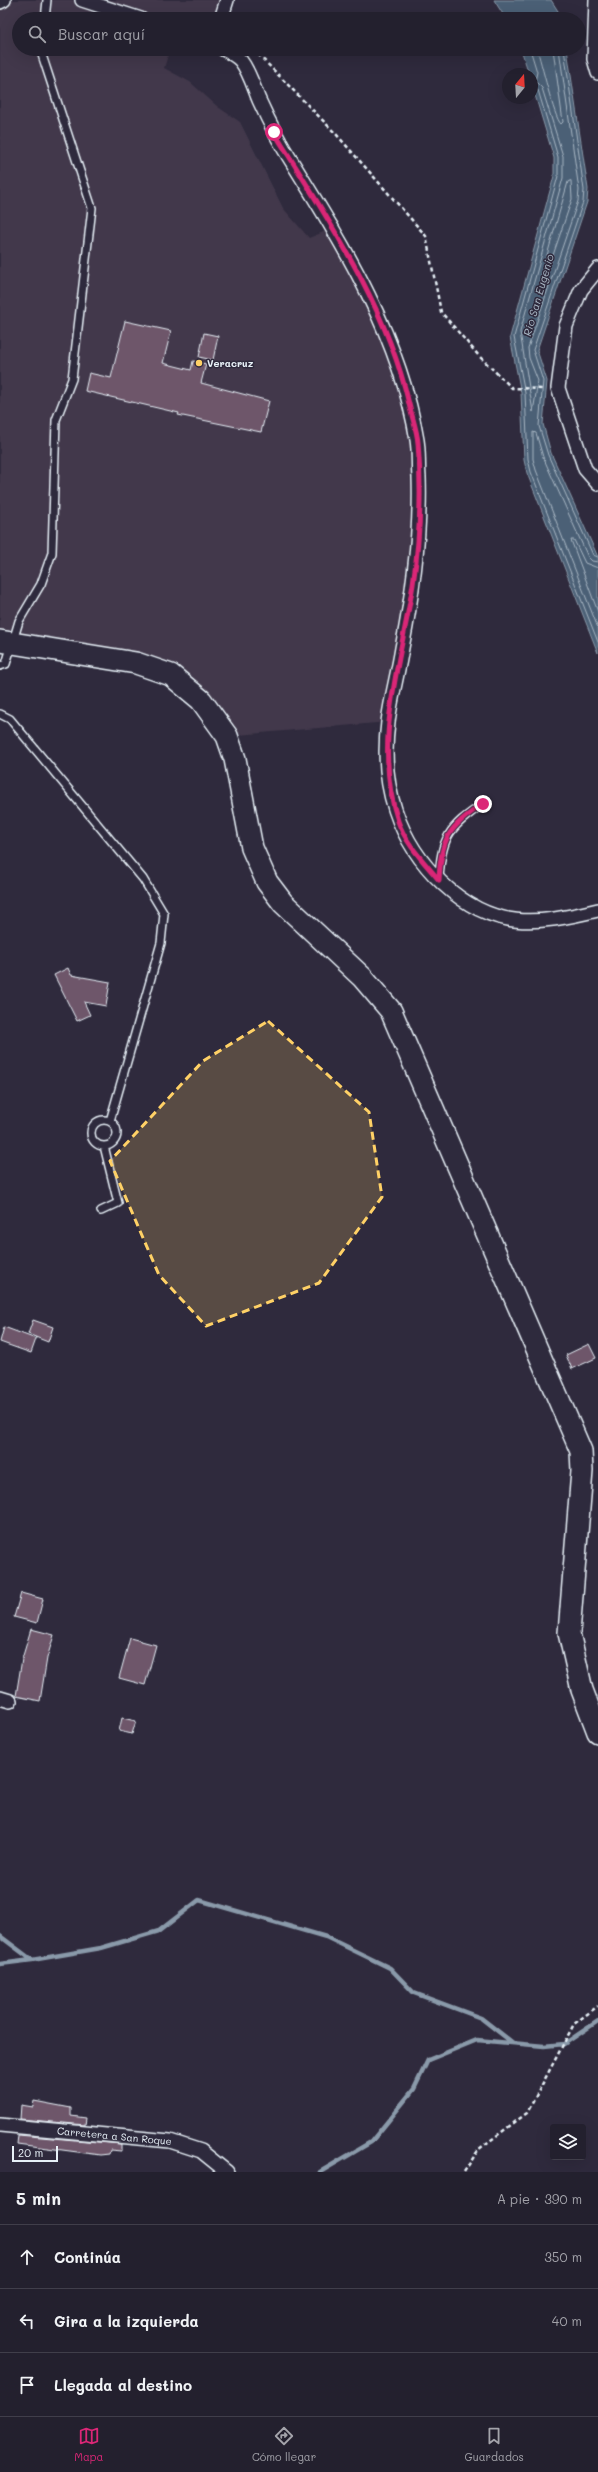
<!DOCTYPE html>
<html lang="es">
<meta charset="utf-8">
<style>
body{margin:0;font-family:Mali,sans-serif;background:#2f2d3a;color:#f1f3f6}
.controls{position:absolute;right:12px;bottom:12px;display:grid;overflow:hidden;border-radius:4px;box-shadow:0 4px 16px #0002}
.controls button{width:36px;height:36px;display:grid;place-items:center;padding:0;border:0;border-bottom:1px solid #403e4a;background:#23202e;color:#f1f3f6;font:20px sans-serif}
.compass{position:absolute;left:502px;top:68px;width:36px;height:36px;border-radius:50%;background:#23202e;box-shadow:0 4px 16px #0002;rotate:18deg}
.scale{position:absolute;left:12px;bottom:10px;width:46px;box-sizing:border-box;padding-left:4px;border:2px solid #e8f1f8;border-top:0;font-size:11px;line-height:14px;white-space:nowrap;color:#e8f1f8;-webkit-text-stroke:3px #2f2a3d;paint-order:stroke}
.stop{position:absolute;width:12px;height:12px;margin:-9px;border:3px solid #db2777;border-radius:50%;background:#fff}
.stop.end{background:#db2777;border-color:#fff;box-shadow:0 1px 4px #0008}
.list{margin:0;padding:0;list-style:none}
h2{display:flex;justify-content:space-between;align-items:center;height:52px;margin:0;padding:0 16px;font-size:17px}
h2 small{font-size:13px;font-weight:400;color:#a3a3aa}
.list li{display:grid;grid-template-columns:26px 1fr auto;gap:12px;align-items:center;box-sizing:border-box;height:64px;padding:0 16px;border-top:1px solid #403e4a}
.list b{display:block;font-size:15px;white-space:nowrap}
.list em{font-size:13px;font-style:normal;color:#a3a3aa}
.icon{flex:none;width:22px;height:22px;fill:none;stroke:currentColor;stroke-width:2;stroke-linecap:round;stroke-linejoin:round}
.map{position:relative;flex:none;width:598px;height:2172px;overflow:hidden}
.search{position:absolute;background:#23202e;box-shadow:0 4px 16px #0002;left:12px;right:12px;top:12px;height:44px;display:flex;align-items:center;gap:10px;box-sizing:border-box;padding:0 14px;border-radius:22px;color:#a3a3aa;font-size:15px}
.sheet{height:244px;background:#23202e}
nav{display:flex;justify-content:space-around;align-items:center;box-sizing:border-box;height:56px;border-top:1px solid #403e4a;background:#23202e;font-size:11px;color:#a3a3aa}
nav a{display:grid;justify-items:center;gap:2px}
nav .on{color:#db2777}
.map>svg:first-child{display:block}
.built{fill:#42384b}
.water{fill:#4b6076;stroke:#8a9aaa}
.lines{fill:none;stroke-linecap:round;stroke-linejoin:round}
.shore{stroke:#a9b7c4;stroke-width:1}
.stream{stroke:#8a9aaa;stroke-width:4.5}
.building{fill:#6e576b;stroke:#e8f1f8}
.lane-casing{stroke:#e8f1f8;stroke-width:10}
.street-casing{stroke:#e8f1f8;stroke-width:16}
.primary-casing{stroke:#e8f1f8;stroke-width:24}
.path{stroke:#e8f1f8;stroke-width:2.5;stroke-dasharray:4 3;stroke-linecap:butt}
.lane{stroke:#2f2a3d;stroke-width:7}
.street{stroke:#2f2a3d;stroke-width:13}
.primary{stroke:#2f2a3d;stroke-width:21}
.route{stroke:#db2777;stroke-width:5}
.marked{fill:#ffd166;fill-opacity:0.2;stroke:#ffd166;stroke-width:3;stroke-dasharray:8 5;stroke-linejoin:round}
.poi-dot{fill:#ffd166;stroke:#2f2a3d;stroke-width:1.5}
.labels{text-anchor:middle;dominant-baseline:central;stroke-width:3;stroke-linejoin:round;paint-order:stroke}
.poi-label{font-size:10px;font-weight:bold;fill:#e8f1f8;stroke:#2f2a3d;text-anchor:start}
.street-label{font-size:10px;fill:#e8f1f8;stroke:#2f2a3d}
.water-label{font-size:11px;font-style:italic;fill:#a9b7c4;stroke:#2f2a3d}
</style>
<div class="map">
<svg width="598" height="2172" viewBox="0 0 598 2172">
<rect width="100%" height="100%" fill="#2f2a3d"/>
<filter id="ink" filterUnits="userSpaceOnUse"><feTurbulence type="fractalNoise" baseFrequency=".025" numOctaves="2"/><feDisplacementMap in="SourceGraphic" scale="8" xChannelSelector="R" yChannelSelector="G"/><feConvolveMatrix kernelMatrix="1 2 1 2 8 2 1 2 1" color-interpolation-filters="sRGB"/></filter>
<g filter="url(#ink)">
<path class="built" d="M4,0H227L221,19H19V49H170L164,68L190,82L218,107L240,122L283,208L309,238L333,228L403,379L420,509L388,722L227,736L171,675L0,641V2Z"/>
<path class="water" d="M494,0H551L563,19H506Z
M521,49H567L588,189L587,202L537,350L547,381L543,424L551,453L598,557V653L527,473L524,460L521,393L510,337L554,176V158L532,85V74H529Z"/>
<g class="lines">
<path class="shore" d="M530,49L537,72L535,81L542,88L563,156V178L520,332L533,412L538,381L529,358L528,348L578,201L579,190L559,49
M537,49C541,61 554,118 561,124L563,122L553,49
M564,49L584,190L583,202L533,350L543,381L539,426L548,455L593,555L598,557
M532,87L538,90L558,157V176L514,337L525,393L528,459L531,472L598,642
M571,181L572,199L544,282L542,283L540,280L568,182Z
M598,562L592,561L588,557L543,457L536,433L533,432V459L536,470L598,628
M598,568L585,563L574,540H571L598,612"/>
<path class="stream" d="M0,1936L32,1960L101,1948L159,1931L199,1900L326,1937L390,1968L414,1993L481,2018L513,2043
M0,1964L32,1960
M320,2172L371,2142L414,2089L428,2060L477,2040L544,2046L564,2044L598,2021"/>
</g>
<path class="building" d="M125,321L171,331L163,363L191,370L193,361L206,364L201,383L269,401L261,432L178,415L179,413L85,391L89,373L111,378Z
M204,333L218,336L213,360L199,357Z
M68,968L71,975L110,982L106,1006L84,1002L90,1015L77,1021L54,975Z
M33,1320L53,1327L48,1342L28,1334Z
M4,1327L36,1339L31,1353L0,1342Z
M589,1344L596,1358L572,1369L566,1355Z
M21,1593L43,1599L37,1623L14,1617Z
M31,1629L54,1635L47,1658L40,1701L16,1696L22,1659Z
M130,1638L156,1645L145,1685L119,1678Z
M122,1718L136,1721L132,1734L119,1731Z
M34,2101L71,2108V2116L86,2118L85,2125L20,2119L21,2105L33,2107Z
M18,2135L121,2144V2151L110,2150L109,2154L100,2155L17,2144Z"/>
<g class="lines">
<g class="lane-casing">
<path id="lane" d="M45,19L47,0
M0,666L6,664L19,621L41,584L52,553L56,420L72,379L92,208L42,55V49
M0,714L10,719L143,879L164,914L161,943L110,1121
M439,880C441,838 448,828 483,804
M91 1133a13 13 0 1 1 26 0a13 13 0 1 1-26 0Z
M101,1211L118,1203L104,1146"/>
</g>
<g class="street-casing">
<g id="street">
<path d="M82,0L141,19"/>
<path d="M596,0L594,59L598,73"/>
<path d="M0,2L4,0"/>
<path d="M221,19L227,0"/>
<path d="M223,49C229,52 237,56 241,61C249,71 254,88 259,100C269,122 279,142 292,162C346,249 400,337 417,440C419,452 418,465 419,477C421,535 413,592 402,648C398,673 391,698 388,722C380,784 397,841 443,884C494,931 536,925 598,910"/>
<path d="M598,269L581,290L566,326L558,388L585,469L598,484"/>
<path d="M0,1698L10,1701"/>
<path id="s1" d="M0,2125L170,2141L201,2151L227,2172"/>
</g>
</g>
<g class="primary-casing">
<path id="primary" d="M0,641L136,663L171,675L201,700L227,736L235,759L252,848L267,882L283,903L362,977L391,1011L581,1451L582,1471L569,1633L582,1690L598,1732"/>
</g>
<path class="path" d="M253,49L336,134L426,236L441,312L479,356L512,388L545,389
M464,2172L479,2149L527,2113L574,2024L598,2006"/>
<use href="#lane" class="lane"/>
<use href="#street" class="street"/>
<use href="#primary" class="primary"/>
</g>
</g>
<g class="lines" filter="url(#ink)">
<path class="route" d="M274,132C327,218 386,304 409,404C412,417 417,430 418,443C422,490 420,538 413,584C401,662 372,743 398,821C405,843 425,863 439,880C441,838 448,828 483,804"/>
</g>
<path class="marked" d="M268,1021L369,1112L382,1197L319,1283L206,1326L159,1275L110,1161L203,1061Z"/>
<circle class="poi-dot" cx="199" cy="363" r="4"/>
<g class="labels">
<g class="poi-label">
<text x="207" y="363">Veracruz</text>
</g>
<g class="street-label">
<text stroke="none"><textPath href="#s1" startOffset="115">Carretera a San Roque</textPath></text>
</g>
<g class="water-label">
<text transform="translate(538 295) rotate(-74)">Río San Eugenio</text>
</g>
</g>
</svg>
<div class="controls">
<button><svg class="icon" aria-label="layers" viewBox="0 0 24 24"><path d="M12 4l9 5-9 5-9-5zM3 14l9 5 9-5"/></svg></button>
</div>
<svg class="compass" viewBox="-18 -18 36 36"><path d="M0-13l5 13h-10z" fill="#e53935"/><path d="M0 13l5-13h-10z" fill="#a3a3aa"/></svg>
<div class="scale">20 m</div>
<div class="stop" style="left:274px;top:132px"></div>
<div class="stop end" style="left:483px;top:804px"></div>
<div class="search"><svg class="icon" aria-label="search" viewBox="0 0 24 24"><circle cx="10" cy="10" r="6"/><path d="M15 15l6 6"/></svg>Buscar aquí</div>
</div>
<section class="sheet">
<h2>5 min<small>A pie · 390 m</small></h2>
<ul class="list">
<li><svg class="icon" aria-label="ahead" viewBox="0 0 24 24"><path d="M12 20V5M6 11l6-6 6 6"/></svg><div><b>Continúa</b></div><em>350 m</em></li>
<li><svg class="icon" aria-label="left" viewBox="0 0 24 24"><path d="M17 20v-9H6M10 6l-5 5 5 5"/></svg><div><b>Gira a la izquierda</b></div><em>40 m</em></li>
<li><svg class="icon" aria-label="arrive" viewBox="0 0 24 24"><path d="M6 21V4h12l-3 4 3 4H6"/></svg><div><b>Llegada al destino</b></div></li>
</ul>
</section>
<nav>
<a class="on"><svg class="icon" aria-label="map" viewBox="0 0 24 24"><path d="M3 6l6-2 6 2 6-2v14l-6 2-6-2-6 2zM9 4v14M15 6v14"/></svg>Mapa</a>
<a><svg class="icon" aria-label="directions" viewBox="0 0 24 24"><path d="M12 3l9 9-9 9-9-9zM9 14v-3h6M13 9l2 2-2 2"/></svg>Cómo llegar</a>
<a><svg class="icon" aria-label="saved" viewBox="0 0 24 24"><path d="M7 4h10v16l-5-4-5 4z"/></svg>Guardados</a>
</nav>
